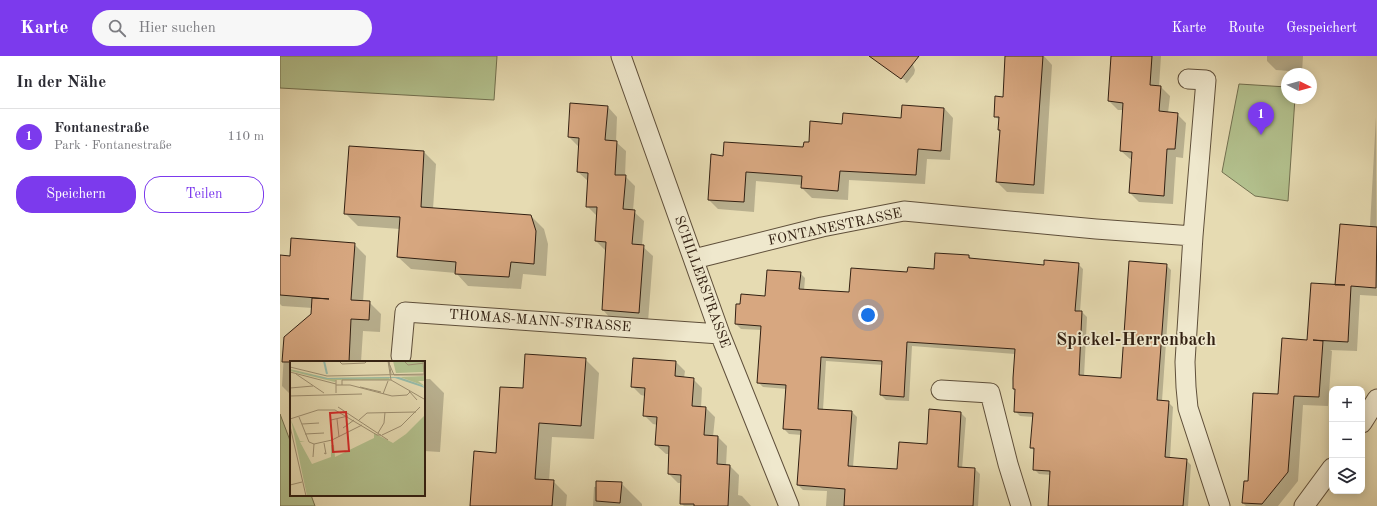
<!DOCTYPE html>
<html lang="de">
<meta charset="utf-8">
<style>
body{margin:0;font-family:"Old Standard TT",serif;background:#f7f7f7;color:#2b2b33}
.controls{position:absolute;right:12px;bottom:12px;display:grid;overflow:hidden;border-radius:8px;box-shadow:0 2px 10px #0003}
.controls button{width:36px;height:36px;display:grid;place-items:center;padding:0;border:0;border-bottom:1px solid #e1e1e2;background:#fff;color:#2b2b33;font:20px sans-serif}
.compass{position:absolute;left:1001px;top:12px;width:36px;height:36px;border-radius:50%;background:#fff;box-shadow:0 2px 10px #0003;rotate:95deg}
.you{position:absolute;left:588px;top:259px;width:14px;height:14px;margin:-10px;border:3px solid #fff;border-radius:50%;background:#1a73e8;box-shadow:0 0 0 6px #1a73e833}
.badge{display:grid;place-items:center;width:26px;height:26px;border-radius:50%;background:#7c3aed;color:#fff;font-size:13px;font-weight:700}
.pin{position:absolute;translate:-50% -33px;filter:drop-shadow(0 1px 2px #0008)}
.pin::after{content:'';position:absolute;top:21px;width:14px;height:12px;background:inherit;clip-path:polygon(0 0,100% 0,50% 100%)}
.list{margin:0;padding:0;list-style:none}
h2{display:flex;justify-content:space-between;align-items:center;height:52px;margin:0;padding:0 16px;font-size:17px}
h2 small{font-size:13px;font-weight:400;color:#7c7c81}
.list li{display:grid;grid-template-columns:26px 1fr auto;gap:12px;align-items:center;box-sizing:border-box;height:56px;padding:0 16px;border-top:1px solid #e1e1e2}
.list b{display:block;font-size:15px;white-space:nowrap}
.list p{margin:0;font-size:13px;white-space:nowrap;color:#7c7c81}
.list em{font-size:13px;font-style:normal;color:#7c7c81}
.actions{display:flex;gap:8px;padding:12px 16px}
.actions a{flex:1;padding:9px 0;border:1px solid #7c3aed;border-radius:16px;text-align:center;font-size:14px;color:#7c3aed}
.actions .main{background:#7c3aed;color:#fff}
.icon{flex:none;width:22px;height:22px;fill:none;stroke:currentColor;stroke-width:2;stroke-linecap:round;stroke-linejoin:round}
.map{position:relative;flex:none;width:1097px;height:450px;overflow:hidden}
header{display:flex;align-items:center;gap:24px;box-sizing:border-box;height:56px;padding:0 20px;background:#7c3aed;color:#fff}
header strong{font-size:19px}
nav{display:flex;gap:22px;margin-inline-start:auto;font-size:14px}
.search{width:280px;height:36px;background:#f7f7f7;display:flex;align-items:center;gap:10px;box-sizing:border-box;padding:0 14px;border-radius:22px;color:#7c7c81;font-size:15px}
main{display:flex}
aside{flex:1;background:#fff}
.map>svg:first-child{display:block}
.green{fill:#b3c18e;stroke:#727050}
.shadow{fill:#0003}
.building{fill:#d7a780;stroke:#322012}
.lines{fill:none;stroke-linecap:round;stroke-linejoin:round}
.minor-casing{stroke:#5f4f3a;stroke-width:21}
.minor{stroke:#efe8cd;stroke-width:19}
.labels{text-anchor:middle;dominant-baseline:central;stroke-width:3.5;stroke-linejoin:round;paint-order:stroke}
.street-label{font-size:14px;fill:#322012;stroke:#efe8cd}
.district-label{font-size:18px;font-weight:bold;fill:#322012;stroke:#efe8cd}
.inset-river{fill:none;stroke:#96bbaa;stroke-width:2}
.inset-road{fill:none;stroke:#9e9072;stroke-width:1}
.view{fill:#d62828;fill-opacity:0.15;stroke:#d62828;stroke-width:2}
.inset-edge{fill:none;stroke:#322012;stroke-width:2}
</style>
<header>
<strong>Karte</strong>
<div class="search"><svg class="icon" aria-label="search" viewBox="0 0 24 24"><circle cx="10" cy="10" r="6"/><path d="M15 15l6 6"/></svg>Hier suchen</div>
<nav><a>Karte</a><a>Route</a><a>Gespeichert</a></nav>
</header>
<main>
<aside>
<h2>In der Nähe<small></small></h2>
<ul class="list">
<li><span class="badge">1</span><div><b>Fontanestraße</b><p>Park · Fontanestraße</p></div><em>110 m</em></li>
</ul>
<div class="actions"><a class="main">Speichern</a><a>Teilen</a></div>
</aside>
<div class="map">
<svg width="1097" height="450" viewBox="0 0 1097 450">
<rect width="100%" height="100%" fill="#e6dbb2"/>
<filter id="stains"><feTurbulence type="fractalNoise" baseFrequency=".005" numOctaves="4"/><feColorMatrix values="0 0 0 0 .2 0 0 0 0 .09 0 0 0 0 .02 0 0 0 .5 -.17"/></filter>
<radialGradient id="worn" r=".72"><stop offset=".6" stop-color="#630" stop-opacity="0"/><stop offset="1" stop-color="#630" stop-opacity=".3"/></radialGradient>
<path class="green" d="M0,0H217L214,44L0,32Z
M959,28L1007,31V42H1015L1008,145L975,140L942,116Z
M0,358L11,387V439H31L35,450H0Z"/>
<path class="shadow" d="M612,0H626L632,6L635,14L634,18L627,27L625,26L626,25L614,17Z
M726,0H764L772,9L764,138L727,136L717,126L721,75L719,74L720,65L715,60L724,42Z
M832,0H881L879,31H881L890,40L888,57L897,58L906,67L903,102L896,101L893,148L859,146L850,137L853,104L850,103L841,95L844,54H838L829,45Z
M987,0H1023L1022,16L996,14L987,5Z
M328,51L337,61L336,86L346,95L345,120L355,130L353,155L364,165L362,190L373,200L368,266L332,264L323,254L326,195L316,185L317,160L307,150L308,125L298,116L299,91L289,81Z
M664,52L673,62L670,104L647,103L645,128L569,124L568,144L532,142L522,132V129L476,125L474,156L438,153L429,144L444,101L524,92L530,87L563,69L622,63Z
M1096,61L1097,240L1080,239L1077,295L1050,294L1052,295L1048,350L1023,349L1018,425L998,450H966L963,447L968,426L999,340L1058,230L1092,172L1090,170Z
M144,96L156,108L153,153L251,160L264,173L268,188L266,220L243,218L241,233L188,230L176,217L131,213L118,201L120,173L78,170L65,157Z
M74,188L86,200L83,246H89L101,258L100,276L83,275L81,306H11V339L2,330L5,282L32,259L33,252L2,250L0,248V200L11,201Z
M689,200L692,203L765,210L798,208L803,213L800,256H802L807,261L804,321L842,323L886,209L891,214L882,345L888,346L893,351L890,402L906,404L911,409L908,450H770L771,419L759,418L754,413L755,395L751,392L753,361L740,360L735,355L736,335L734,333L735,298L632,290L629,345L606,344L601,339L603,309L546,305L543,354L572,356L577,361L573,411L618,414L648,389L681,357L686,362L682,413H695L700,418L698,450H546L547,435L523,434L518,429L522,379L509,378L504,373L507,333L483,331L478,326L482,274L461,273L456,268L461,249L486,241L520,217L525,222L524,235L570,237L628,217L655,214Z
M305,303L319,317L314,383L272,381L269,425H273L287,439L286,450H191L216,398L244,333Z
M396,306L405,315L404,322L413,323L422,332L421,352H426L435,361L433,381H438L447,390L446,410H450L459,419L458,439L462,440L471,450H404L401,447L402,427H398L389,418L390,398H386L376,389L378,369L373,368L364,359L365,340L361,339L352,330Z
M144,323H150L164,337L160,396L144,395Z
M341,427L362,448V450H313L314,431Z
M98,439H135V441Z"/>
<path class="building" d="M589,0H639L621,23Z
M725,0H763L754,129L716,126L720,74H718L719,61H714L715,40L723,41Z
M831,0H872L870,29L881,30L879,55L898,57L895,93H887L884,140L849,137L852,96L840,95L843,47L828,45Z
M290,47L328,50L325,84L337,85L335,119H346L343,153L355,154L352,188L364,189L359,257L322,254L326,186L315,185L317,151H306L308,117L297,116L299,82L288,81Z
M622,49L664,52L661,95L638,93L636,119L560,115L558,135L521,132L522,120L466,116L464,146L428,144L431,98L443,100L444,86L523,91L524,86H529L530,65L562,68L563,57L621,62Z
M69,90L144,95L141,151L251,159L256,175L254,208L231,206L229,221L175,218L176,206L117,201L120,161L64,158Z
M1060,168L1097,171L1096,232L1071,230L1068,286L1033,284L1043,285L1039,341L1014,340L1008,416L982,448L962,447L964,425H968L973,337L998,338L1002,282L1027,284L1031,227L1065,229H1055Z
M11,182L75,187L71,244L90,245L89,264L71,263L69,306H2L4,281L31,258L32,242L49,243L0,239V199L10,200Z
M655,197L689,199V202L764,209V204L799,207L795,255H802L799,319L841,322L849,205L887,208L877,344L889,345L885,401L907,403L903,450H768L770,415L753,414L754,392H750L753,357L734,356L735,333H733V322L735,293L627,286L624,341L600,339L602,305L541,301L538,353L572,355L568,410L617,413L619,386L647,388L649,353L681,356L678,411L695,412L693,450H564L565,433L517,429L521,374L503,373L506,329L477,327L481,270L455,268L456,248H460L461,238L485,240L487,214L521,216L519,233L569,236L571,212L627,216L628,211L654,213Z
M245,298L306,302L301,370L259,367L255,423L274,424L272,450H190L194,395L216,397L220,331L243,332Z
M353,302L396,305L395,320L414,322L412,350L426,351L424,379L438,380L437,408L450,409L448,450H414V448H400L401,419L388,418L389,390L375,389L377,361L363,360L365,332L351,331Z
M316,425L342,426L340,447L316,445Z"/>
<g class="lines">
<g class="minor-casing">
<path id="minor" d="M341,0L440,278L509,450
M908,23L926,24L913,180L905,306L906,331L908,352L940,450
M414,203L542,171L624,155L816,173L913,180
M121,300L125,256L440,278
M661,334L710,337L728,408L741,450
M1082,367L1097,343
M1024,450L1052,412"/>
</g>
<use href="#minor" class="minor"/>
</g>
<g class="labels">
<g class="street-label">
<text transform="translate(555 171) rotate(-12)">FONTANESTRASSE</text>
<text transform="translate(422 226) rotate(70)">SCHILLERSTRASSE</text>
<text transform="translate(260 265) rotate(4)">THOMAS-MANN-STRASSE</text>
</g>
<g class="district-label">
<text x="856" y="284">Spickel-Herrenbach</text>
</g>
</g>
<g transform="translate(10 305)">
<rect width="135" height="135" fill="#e6dbb2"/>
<path d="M103,0H135V11L106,12ZM0,8L38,17L99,16L100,19H46L45,21L0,10ZM135,15V20H128L135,25L110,16ZM135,54V135H17L1,59L10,80H15L10,81L22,103L41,96V84H44L45,96L84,77V72L103,82L116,73Z" fill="#b3c18e"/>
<path d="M0,9L37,17L109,16L132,24L135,27L105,17L36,18Z" fill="#96bbaa"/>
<path class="inset-river" d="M34,0L37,13"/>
<path class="inset-road" d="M49,0L52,3L75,2L77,0M98,0L101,19L134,38M98,0L104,14H135M99,0L101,13M114,0L118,4L135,2M133,0L134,13M0,6L37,15L135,13M0,11L46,23M6,13L34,32M46,24H60M52,24V19H101M60,24L102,35L117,34L120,31M70,26L91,31M0,27L23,25M119,30L127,39M46,32V19M93,33L98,20M0,35L72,33M48,46L98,79M9,56L19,81L24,83L42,79L72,64M0,58L28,49H45L87,74H91M47,58L49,76M41,59L58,55M69,59L77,52L126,51M12,63L29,62M0,65L16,135M53,67L64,59M88,72L94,62L95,51M15,73L34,72M92,74L111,65L130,46M34,82L36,93L34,92M23,96L24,83M0,124L12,121"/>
<path class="view" d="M56,51L59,90L43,91L40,52Z"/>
<rect width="135" height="135" class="inset-edge"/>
</g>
<rect width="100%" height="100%" filter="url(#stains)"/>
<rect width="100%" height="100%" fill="url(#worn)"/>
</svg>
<div class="controls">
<button>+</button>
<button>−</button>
<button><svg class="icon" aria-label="layers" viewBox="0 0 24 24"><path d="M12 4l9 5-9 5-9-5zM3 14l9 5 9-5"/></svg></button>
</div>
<svg class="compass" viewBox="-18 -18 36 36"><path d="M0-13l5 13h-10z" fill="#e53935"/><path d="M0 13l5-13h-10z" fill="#7c7c81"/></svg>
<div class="you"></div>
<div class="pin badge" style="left:981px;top:79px">1</div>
</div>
</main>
